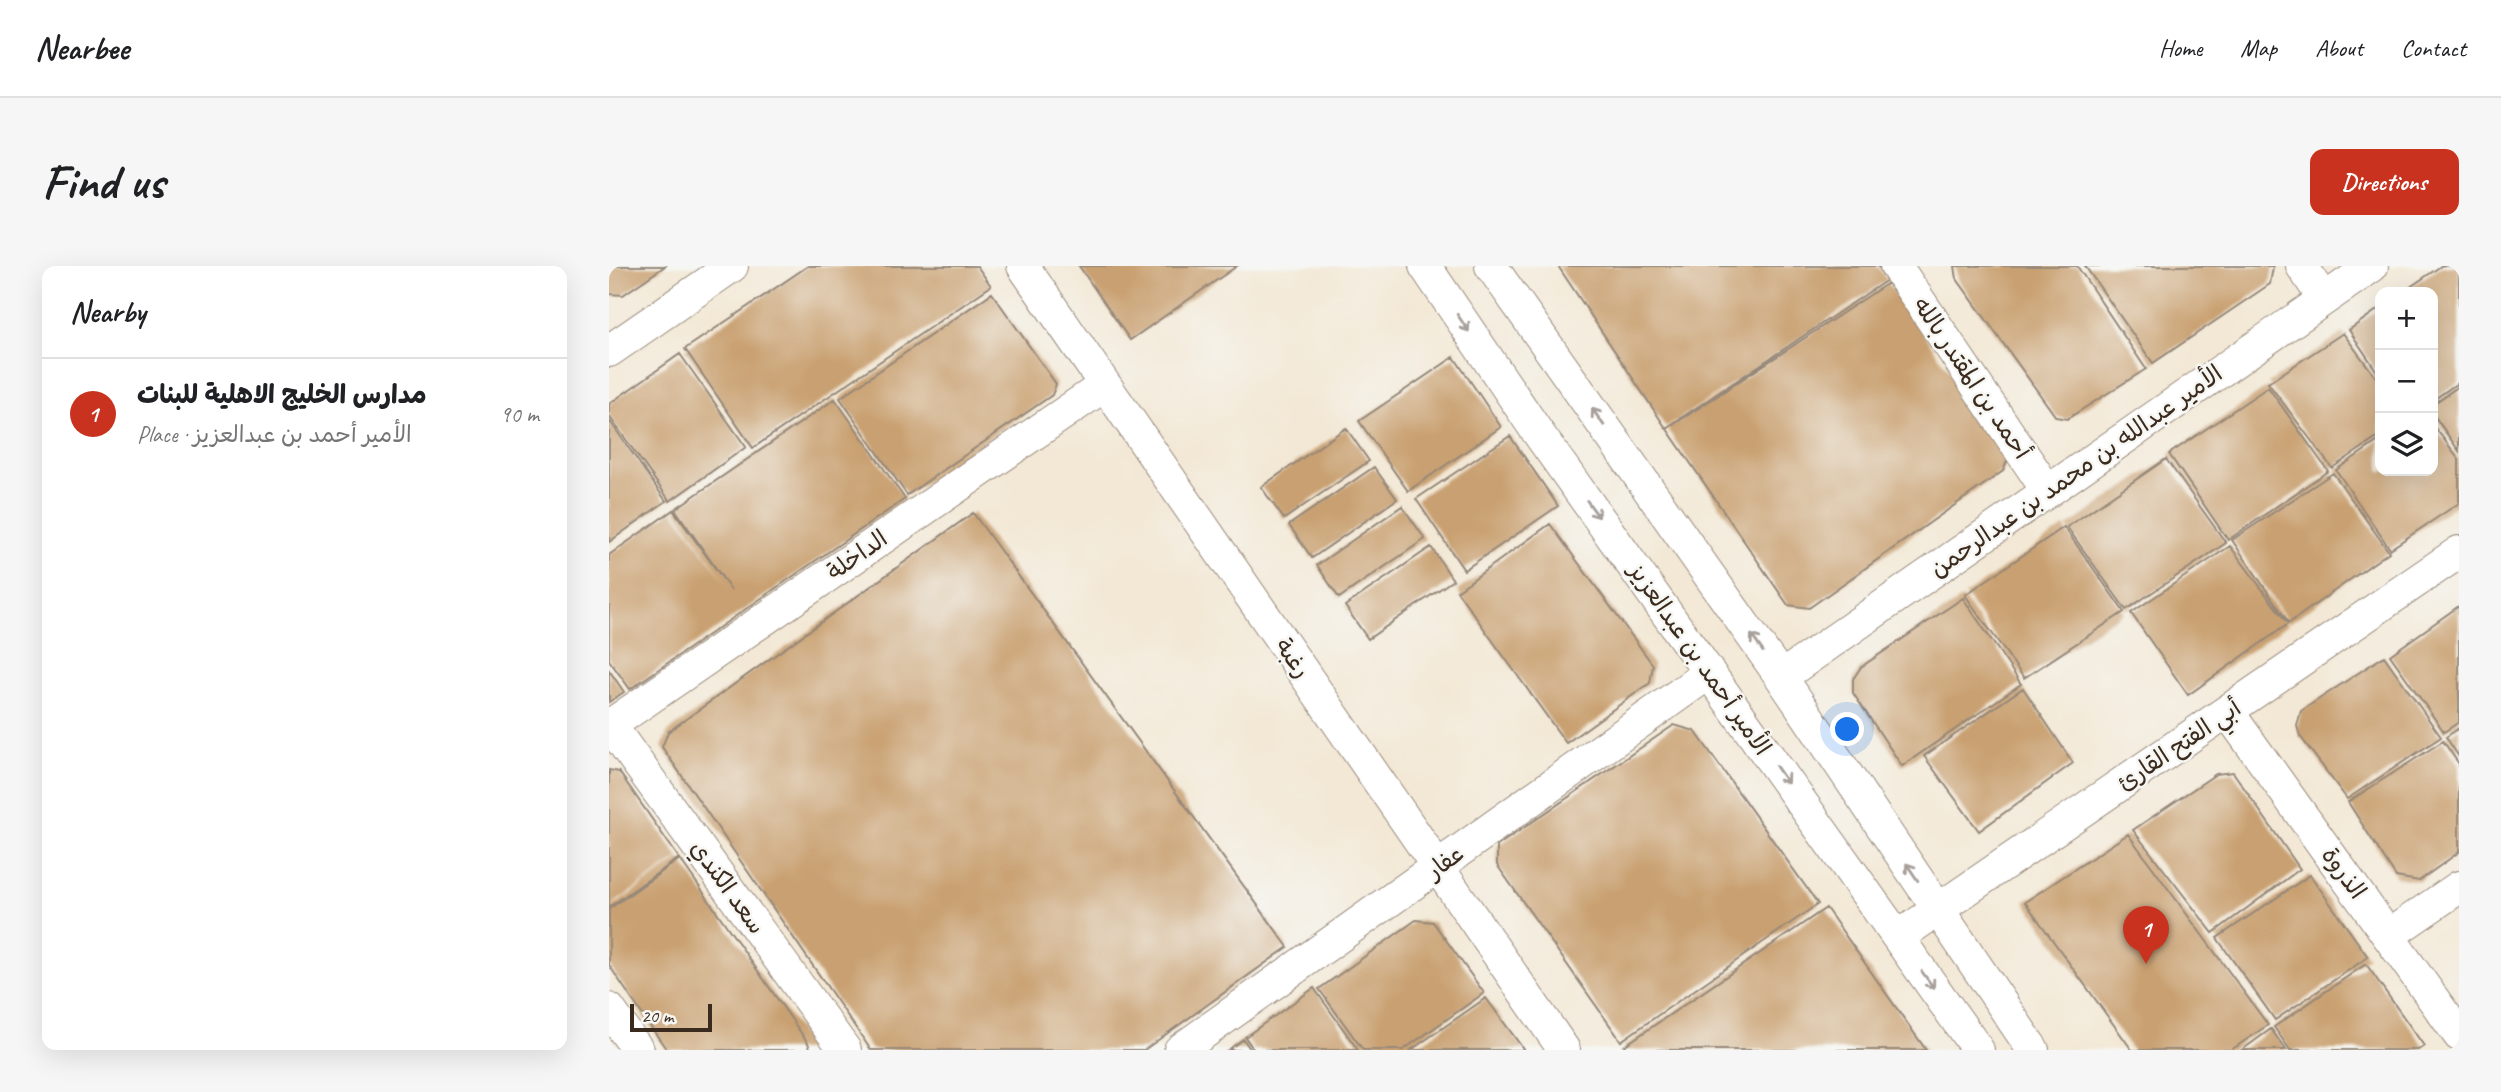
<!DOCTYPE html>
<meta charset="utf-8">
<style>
body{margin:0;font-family:Caveat,"Playpen Sans Arabic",sans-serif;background:#f6f6f6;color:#202124}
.controls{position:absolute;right:21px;top:21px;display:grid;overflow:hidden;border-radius:14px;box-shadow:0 7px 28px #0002}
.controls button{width:63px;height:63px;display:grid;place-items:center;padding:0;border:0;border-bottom:2px solid #e0e0e0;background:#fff;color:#202124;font:35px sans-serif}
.scale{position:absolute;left:21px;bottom:18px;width:82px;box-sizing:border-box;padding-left:7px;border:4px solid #3b2a1e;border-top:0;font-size:19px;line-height:24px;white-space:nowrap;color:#3b2a1e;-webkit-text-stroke:5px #f6f6f2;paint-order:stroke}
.you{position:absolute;left:1239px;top:464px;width:24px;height:24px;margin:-18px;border:5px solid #fff;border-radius:50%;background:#1a73e8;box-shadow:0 0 0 10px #1a73e833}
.badge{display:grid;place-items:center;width:46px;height:46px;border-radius:50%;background:#c8321e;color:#fff;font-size:23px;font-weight:700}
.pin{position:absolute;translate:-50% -58px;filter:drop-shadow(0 2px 4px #0008)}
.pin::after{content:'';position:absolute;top:37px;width:24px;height:21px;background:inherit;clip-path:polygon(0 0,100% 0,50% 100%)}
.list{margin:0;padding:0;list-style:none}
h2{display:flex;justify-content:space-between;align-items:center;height:91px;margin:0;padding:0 28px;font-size:30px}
h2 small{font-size:23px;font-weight:400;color:#757577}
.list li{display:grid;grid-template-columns:46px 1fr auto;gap:21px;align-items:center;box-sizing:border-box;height:112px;padding:0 28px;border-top:2px solid #e0e0e0}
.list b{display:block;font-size:26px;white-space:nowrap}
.list p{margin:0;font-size:23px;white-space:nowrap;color:#757577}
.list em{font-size:23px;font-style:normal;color:#757577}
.icon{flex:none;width:38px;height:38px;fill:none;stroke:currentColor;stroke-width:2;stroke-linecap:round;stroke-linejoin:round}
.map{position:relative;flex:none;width:1850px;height:784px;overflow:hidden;border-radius:14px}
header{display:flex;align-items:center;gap:42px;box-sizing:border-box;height:98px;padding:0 35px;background:#fff;border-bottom:2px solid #e0e0e0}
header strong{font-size:33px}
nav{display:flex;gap:38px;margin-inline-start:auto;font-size:24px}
.intro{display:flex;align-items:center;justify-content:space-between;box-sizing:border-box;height:168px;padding:0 42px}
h1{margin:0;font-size:49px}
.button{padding:18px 32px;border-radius:14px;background:#c8321e;color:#fff;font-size:24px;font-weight:700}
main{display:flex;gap:42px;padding:0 42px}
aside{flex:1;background:#fff;border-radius:14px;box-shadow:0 7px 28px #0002}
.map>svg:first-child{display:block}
.building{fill:#c9a071}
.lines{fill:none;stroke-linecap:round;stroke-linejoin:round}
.minor-casing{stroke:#97897a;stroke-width:34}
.minor{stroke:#fff;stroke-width:32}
.oneway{stroke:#a79f9a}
.labels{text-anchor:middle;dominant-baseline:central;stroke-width:5;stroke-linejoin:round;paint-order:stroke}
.street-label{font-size:24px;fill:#3b2a1e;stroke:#f6f6f2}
</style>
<header>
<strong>Nearbee</strong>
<nav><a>Home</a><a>Map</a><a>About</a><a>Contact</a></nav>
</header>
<div class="intro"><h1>Find us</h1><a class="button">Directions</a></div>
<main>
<aside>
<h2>Nearby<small></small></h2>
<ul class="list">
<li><span class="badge">1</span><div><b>مدارس الخليج الاهلية للبنات</b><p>Place · الأمير أحمد بن عبدالعزيز</p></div><em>90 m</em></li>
</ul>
</aside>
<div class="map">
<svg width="1850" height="784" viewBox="0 0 1850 784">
<rect width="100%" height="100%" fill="#f6f6f2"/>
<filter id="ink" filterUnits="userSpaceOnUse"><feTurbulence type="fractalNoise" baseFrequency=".0143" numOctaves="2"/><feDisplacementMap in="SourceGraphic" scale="14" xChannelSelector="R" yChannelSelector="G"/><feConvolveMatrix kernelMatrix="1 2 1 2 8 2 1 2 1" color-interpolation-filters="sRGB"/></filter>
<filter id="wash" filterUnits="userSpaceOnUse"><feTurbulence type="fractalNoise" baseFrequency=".00686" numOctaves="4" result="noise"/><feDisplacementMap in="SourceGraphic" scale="28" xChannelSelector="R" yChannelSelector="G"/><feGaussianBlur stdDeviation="1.57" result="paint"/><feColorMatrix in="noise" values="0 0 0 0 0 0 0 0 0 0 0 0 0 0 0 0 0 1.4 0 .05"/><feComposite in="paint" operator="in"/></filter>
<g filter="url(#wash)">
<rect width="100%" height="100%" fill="#f3e8d5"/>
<g id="blocks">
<path class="building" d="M0,0H56L14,29L0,28Z
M199,0H368L382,20L144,182L76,83Z
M470,0H628L521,74Z
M949,0H1269L1278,14L1057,162Z
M1346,0H1468L1537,103L1458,153L1447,151L1348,13Z
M1476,0H1664V1L1661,18L1544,97Z
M1832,0H1850V116L1824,134V26H1794Z
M1279,17L1400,190L1394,205L1200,342L1179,339L1058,163Z
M383,27L447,118L443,129L298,229L231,132Z
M1771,42V110L1740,64Z
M1734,67L1771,117V170L1723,202L1659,117Z
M71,88L137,181L61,235L0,150V138Z
M845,91L892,161L799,225L750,155Z
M1850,120V185L1824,148V138Z
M1659,121L1719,205L1619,274L1560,188Z
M226,133L296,233L21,423L0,394V289L64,244L122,324L66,243Z
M0,154L57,235L0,276Z
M1824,159L1850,193V237L1781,283L1727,204L1771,174V205H1824Z
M737,162L760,195L675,253L652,221Z
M901,170L949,240L855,304L807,233Z
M1557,193L1617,277L1517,344L1458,261Z
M765,201L788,233L703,292L680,259Z
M1724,207L1780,286L1680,357L1623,274Z
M793,240L816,273L730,332L708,299Z
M364,247L679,681L535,784H262L53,481L59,466Z
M941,258L1044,399L1041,417L957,477L848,325Z
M1455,261L1515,346L1415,412L1356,329Z
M1621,280L1679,358L1579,429L1522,347Z
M822,281L844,314L759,373L736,340Z
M1354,332L1412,418L1293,500L1244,427V413L1252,401Z
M1850,340V456L1835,466L1781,389Z
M1775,390L1832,471L1738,533L1691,470L1688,460L1692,445Z
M0,404L15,426L0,436Z
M1414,422L1464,497L1370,565L1315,490Z
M1065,459L1086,465L1209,638L1012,775L888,599V580Z
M1850,462V491L1837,471Z
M1834,475L1850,498V586L1810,615L1787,611L1739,536Z
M0,504L10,506L70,592L0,641Z
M1624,506L1691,603L1604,667L1524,564L1607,508Z
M1519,568L1659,759L1622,784H1523L1416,636Z
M71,593L199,777L202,784H58L37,754L0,699V643Z
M1701,609L1759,691L1666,754L1608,672Z
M1217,642L1317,784H1018L1015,780Z
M807,654L824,656L875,727L794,784H754L710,723Z
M1757,698L1815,780L1809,784H1681L1665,761Z
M705,722L749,784H645L636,771Z
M877,732L915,784H802Z
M1662,763L1677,784H1633Z
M634,773L642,784H619Z"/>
</g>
</g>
<g filter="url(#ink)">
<use href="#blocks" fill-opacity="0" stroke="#97897a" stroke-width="2"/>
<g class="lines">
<g class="minor-casing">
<path id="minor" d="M414,0L955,784
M816,0L927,164L1369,784
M882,0L1172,411L1424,784
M1287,0L1438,224
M1693,0L1715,33
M0,85L123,0
M1172,411L1763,0
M1619,446L1850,769
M1,459L236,784
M0,460L496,119
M1780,669L1850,621
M1289,671L1850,286
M0,743L29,784
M571,784L1100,407"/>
</g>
<use href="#minor" class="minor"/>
</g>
<defs><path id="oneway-shaft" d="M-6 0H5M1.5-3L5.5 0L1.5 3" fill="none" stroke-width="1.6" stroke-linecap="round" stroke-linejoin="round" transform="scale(1.75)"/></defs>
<g class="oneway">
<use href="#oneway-shaft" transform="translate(854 57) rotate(56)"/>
<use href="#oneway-shaft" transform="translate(989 151) rotate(-125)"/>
<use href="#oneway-shaft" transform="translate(984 243) rotate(54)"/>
<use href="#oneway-shaft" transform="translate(1148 377) rotate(-125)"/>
<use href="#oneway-shaft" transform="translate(1173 509) rotate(55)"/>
<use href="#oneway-shaft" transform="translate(1303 606) rotate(-124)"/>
<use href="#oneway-shaft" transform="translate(1319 714) rotate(54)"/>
</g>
</g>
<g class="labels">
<g class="street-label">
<text transform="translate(1363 112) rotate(56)">أحمد بن المقتدر بالله</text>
<text transform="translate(1467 205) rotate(-35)">الأمير عبدالله بن محمد بن عبدالرحمن</text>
<text transform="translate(248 289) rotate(-35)">الداخلة</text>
<text transform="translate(684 392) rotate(55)">رغبة</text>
<text transform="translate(1091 393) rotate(55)">الأمير أحمد بن عبدالعزيز</text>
<text transform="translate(1570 479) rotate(-34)">أبي الفتح القارئ</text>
<text transform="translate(836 596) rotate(-36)">عفار</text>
<text transform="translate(1735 607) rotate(54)">الذروة</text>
<text transform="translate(119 621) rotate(54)">سعد الكندي</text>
</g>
</g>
</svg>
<div class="controls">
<button>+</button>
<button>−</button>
<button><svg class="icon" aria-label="layers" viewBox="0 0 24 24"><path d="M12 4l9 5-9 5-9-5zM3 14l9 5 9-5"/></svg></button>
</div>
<div class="scale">20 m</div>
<div class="you"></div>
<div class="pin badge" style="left:1537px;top:698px">1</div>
</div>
</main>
